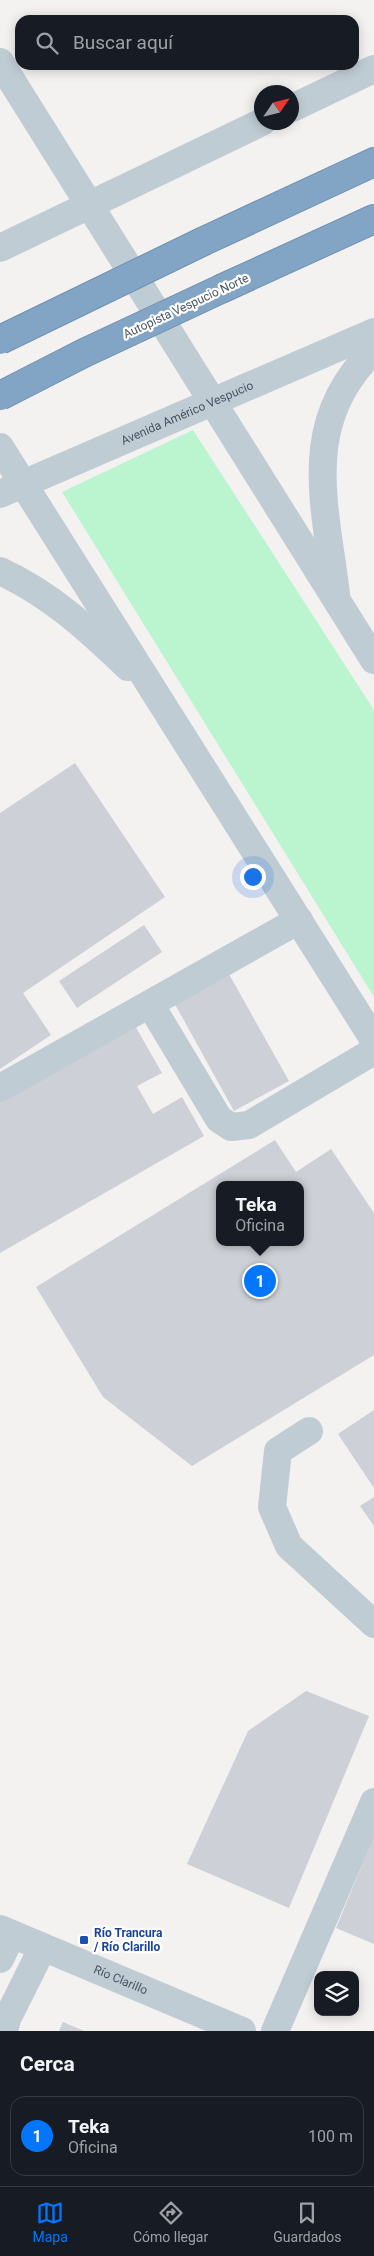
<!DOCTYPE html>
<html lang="es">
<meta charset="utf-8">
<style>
body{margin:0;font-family:Roboto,sans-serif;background:#20242c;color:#f1f3f6}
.controls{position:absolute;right:15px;bottom:15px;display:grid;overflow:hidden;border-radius:10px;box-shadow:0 2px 12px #0003}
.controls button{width:45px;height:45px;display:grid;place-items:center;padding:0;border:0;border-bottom:1px solid #363941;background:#171b24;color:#f1f3f6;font:25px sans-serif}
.compass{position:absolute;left:254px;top:85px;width:45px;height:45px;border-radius:50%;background:#171b24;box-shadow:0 2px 12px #0003;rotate:55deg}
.you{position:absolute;left:252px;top:876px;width:18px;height:18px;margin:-12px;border:4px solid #fff;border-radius:50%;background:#1a73e8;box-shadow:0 0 0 8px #1a73e833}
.badge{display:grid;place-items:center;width:32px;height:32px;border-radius:50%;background:#0376fc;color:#fff;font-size:16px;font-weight:700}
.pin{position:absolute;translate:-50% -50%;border:2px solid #fff;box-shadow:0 1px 5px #0006}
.popup{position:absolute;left:216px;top:1181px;width:88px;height:65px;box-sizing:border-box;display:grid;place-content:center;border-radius:10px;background:#171b24;filter:drop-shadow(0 1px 4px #0005);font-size:16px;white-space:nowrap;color:#9ea1a6}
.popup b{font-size:19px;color:#f1f3f6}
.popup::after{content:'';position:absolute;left:50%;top:100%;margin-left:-10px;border:10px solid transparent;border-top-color:#171b24}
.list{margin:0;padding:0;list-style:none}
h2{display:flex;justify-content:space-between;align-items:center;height:65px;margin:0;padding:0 20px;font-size:21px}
h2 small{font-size:16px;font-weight:400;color:#9ea1a6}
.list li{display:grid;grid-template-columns:32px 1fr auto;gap:15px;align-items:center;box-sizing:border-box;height:80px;margin:0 10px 10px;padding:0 10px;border:1px solid #363941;border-radius:15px}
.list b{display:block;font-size:19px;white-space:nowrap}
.list p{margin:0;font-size:16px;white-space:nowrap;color:#9ea1a6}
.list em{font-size:16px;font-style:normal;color:#9ea1a6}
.icon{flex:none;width:28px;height:28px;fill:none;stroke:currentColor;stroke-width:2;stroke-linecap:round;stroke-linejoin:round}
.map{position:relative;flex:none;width:374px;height:2031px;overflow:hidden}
.search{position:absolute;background:#171b24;box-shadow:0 2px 12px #0003;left:15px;right:15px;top:15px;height:55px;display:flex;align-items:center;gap:12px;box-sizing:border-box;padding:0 18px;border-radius:15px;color:#9ea1a6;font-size:19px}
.sheet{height:155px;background:#171b24}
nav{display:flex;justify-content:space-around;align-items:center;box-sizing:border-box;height:70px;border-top:1px solid #363941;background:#171b24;font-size:14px;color:#9ea1a6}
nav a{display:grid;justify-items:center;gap:2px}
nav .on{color:#0376fc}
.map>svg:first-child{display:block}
.green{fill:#bbf5d0}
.building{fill:#cdd0d6;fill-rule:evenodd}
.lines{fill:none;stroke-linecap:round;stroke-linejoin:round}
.highway-casing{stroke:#6e90b1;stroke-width:30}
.minor{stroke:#c0ccd4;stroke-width:28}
.highway{stroke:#83a5c5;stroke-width:28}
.highway-bridge-casing{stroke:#6e90b1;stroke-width:30;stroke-linecap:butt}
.highway-bridge{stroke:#83a5c5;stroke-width:28}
.transit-dot{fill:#1a4fb4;stroke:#fff;stroke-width:2}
.labels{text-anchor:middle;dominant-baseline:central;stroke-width:4.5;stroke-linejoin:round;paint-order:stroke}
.street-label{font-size:12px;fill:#465561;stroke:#fff}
.transit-label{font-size:12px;font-weight:bold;fill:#164399;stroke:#fff;text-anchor:start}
</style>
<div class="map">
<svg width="374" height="2031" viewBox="0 0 374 2031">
<rect width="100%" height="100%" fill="#f4f1f1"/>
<path class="green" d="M193,430L374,710V997L62,492Z"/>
<path class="building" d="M75,763L165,897L23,993L51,1035L0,1069V813Z
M144,925L162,952L77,1008L59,981Z
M225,967L289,1081L234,1111L171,997Z
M134,1024L162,1073L137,1086L153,1114L182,1097L204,1136L0,1253V1101Z
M275,1140L296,1172L331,1149L374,1213V1355L192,1466L103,1397L36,1287ZM220,1185H300V1242H220Z
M374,1410V1488L338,1434Z
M374,1497V1526L360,1506Z
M306,1691L369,1716L289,1908L187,1864L248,1731Z
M374,1836V1944L336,1928Z
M63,2022L84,2031H59Z"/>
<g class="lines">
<g class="highway-casing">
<path id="highway" d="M204,241L374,162
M223,288L374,219"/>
</g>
<g class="minor">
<path d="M0,62L374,660"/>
<path d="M292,108L374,69"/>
<path d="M0,248L262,122"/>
<path d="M0,447L374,1040"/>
<path id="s1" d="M0,494L374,332"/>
<path d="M0,571C50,594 88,629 128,667"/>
<path d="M336,594C325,503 299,422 374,350"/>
<path d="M150,1004L219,1119L231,1127L249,1125L374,1051"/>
<path d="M0,1088L299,920"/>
<path d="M309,1431L278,1451L272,1507L289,1546L374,1624"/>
<path id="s2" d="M0,1929L242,2031"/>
<path d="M0,1959L12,1934"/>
<path d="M4,2031L7,2019L43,1947"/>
<path d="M275,2031L374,1802"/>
</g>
<use href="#highway" class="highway"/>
<g class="highway-bridge-casing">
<path id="highway-bridge" d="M0,340L204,241
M0,396L84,353L223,288"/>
</g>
<use href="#highway-bridge" class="highway-bridge"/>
</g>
<rect class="transit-dot" x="79" y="1935" width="10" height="10" rx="2.5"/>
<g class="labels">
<g class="street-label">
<text transform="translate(186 306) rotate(-25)">Autopista Vespucio Norte</text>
<text stroke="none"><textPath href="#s1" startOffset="204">Avenida Américo Vespucio</textPath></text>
<text stroke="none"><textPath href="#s2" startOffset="131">Río Clarillo</textPath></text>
</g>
<g class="transit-label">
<text x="94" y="1933">Río Trancura<tspan x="94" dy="14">/ Río Clarillo</tspan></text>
</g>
</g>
</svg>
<div class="controls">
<button><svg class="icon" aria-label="layers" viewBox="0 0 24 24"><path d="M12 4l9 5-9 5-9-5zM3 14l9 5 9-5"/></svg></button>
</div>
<svg class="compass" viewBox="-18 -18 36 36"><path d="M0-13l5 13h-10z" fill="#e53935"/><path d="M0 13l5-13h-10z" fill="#9ea1a6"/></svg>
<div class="you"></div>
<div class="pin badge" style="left:260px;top:1281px">1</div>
<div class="popup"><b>Teka</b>Oficina</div>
<div class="search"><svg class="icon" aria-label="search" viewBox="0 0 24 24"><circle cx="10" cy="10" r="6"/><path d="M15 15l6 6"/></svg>Buscar aquí</div>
</div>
<section class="sheet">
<h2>Cerca<small></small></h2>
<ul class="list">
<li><span class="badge">1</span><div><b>Teka</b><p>Oficina</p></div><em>100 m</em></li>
</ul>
</section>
<nav>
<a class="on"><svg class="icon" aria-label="map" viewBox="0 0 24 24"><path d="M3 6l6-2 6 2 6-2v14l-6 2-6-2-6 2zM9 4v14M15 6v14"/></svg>Mapa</a>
<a><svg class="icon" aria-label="directions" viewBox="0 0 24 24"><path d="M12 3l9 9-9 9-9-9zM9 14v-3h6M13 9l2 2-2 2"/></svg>Cómo llegar</a>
<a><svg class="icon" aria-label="saved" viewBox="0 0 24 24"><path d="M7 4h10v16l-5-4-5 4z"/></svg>Guardados</a>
</nav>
